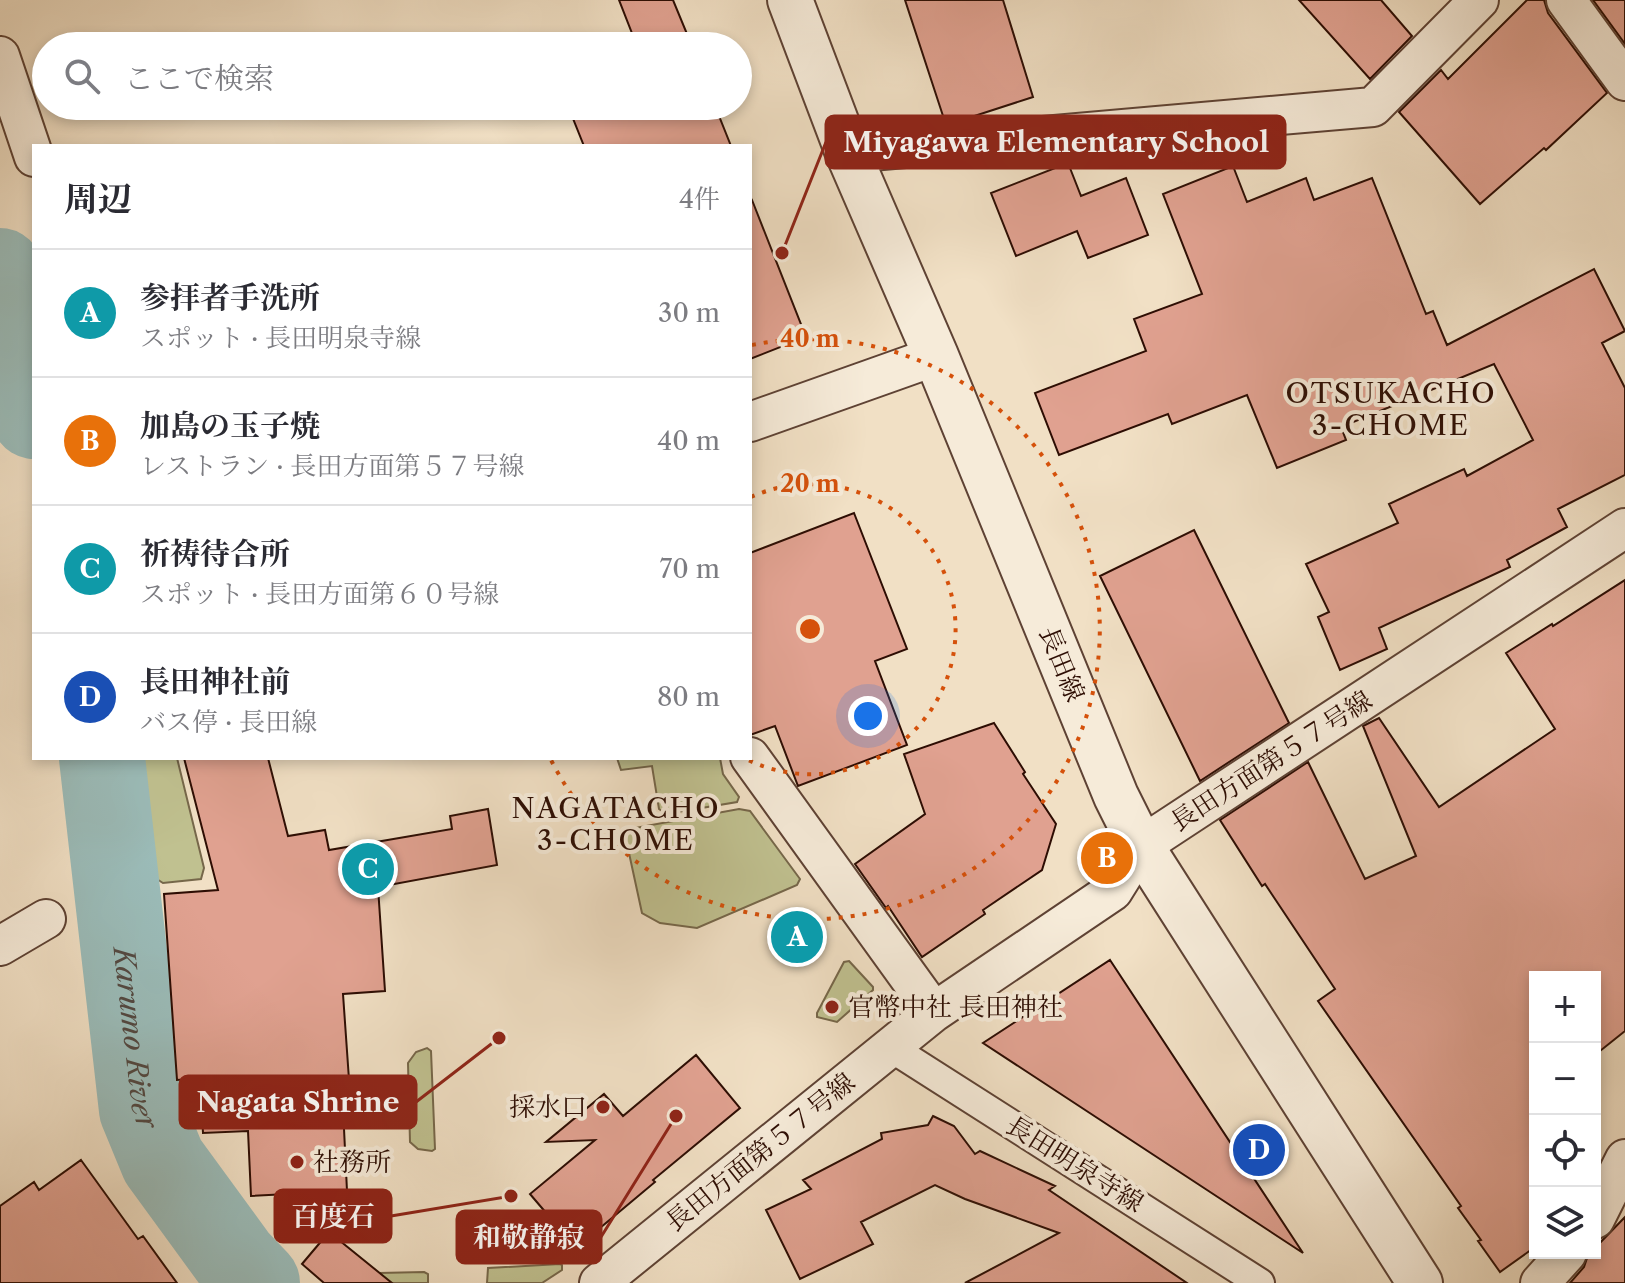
<!DOCTYPE html>
<html lang="ja">
<meta charset="utf-8">
<style>
body{margin:0;font-family:"Libre Caslon Text","Noto Serif JP",serif;background:#f7f7f7;color:#2b2b33}
.controls{position:absolute;right:24px;bottom:24px;display:grid;overflow:hidden;border-radius:0px;box-shadow:0 4px 12px #0003}
.controls button{width:72px;height:72px;display:grid;place-items:center;padding:0;border:0;border-bottom:2px solid #e1e1e2;background:#fff;color:#2b2b33;font:40px sans-serif}
.you{position:absolute;left:868px;top:716px;width:28px;height:28px;margin:-20px;border:6px solid #fff;border-radius:50%;background:#1a73e8;box-shadow:0 0 0 12px #1a73e833}
.badge{display:grid;place-items:center;width:52px;height:52px;border-radius:50%;background:#0f766e;color:#fff;font-size:26px;font-weight:700}
.pin{position:absolute;translate:-50% -50%;border:4px solid #fff;box-shadow:0 2px 8px #0006}
.list{margin:0;padding:0;list-style:none}
h2{display:flex;justify-content:space-between;align-items:center;height:104px;margin:0;padding:0 32px;font-size:34px}
h2 small{font-size:26px;font-weight:400;color:#7c7c81}
.list li{display:grid;grid-template-columns:52px 1fr auto;gap:24px;align-items:center;box-sizing:border-box;height:128px;padding:0 32px;border-top:2px solid #e1e1e2}
.list b{display:block;font-size:30px;white-space:nowrap}
.list p{margin:0;font-size:26px;white-space:nowrap;color:#7c7c81}
.list em{font-size:26px;font-style:normal;color:#7c7c81}
.icon{flex:none;width:44px;height:44px;fill:none;stroke:currentColor;stroke-width:2;stroke-linecap:round;stroke-linejoin:round}
.map{position:relative;flex:none;width:1625px;height:1283px;overflow:hidden}
.search{position:absolute;background:#fff;box-shadow:0 4px 12px #0003;left:32px;top:32px;width:720px;height:88px;display:flex;align-items:center;gap:20px;box-sizing:border-box;padding:0 28px;border-radius:44px;color:#7c7c81;font-size:30px}
.panel{position:absolute;background:#fff;box-shadow:0 4px 12px #0003;left:32px;top:144px;width:720px;height:616px;border-radius:0px}
.map>svg:first-child{display:block}
.green{fill:#c0c190;stroke:#76674a;stroke-width:2}
.lines{fill:none;stroke-linecap:round;stroke-linejoin:round}
.river{stroke:#9bbcb9;stroke-width:86}
.building{fill:#e0a190;stroke:#2d0d03;stroke-width:2}
.pedestrian-casing{stroke:#5e4234;stroke-width:32}
.minor-casing{stroke:#5e4234;stroke-width:42}
.tertiary-casing{stroke:#5e4234;stroke-width:48}
.pedestrian{stroke:#f6ebd9;stroke-width:28}
.minor{stroke:#f6ebd9;stroke-width:38}
.tertiary{stroke:#f6ebd9;stroke-width:44}
.ring{fill:none;stroke:#d5510b;stroke-width:4;stroke-dasharray:4 8}
.poi-dot{fill:#8f2418;stroke:#f6ebd9;stroke-width:3}
.labels{text-anchor:middle;dominant-baseline:central;stroke-width:8;stroke-linejoin:round;paint-order:stroke}
.street-label{font-size:26px;fill:#2d0d03;stroke:#f6ebd9}
.poi-label{font-size:26px;fill:#2d0d03;stroke:#f6ebd9;text-anchor:start}
.neighbourhood-label{font-size:28px;letter-spacing:2px;fill:#2d0d03;stroke:#f6ebd9}
.water-label{font-size:28px;font-style:italic;fill:#544a43;stroke:#f6ebd9}
.centre{fill:#d5510b;stroke:#f6ebd9;stroke-width:4}
.ring-label{font-size:24px;text-anchor:middle;font-weight:bold;fill:#d5510b;stroke:#f6ebd9;stroke-width:8;stroke-linejoin:round;paint-order:stroke}
.leader{fill:none;stroke:#8f2418;stroke-width:3}
.callout-dot{fill:#8f2418;stroke:#f6ebd9;stroke-width:3}
.callout{fill:#8f2418;stroke:#8f2418;stroke-width:3}
.callout-label{font-size:28px;text-anchor:middle;font-weight:bold;fill:#fff}
</style>
<div class="map">
<svg width="1625" height="1283" viewBox="0 0 1625 1283">
<rect width="100%" height="100%" fill="#f1e0c5"/>
<filter id="stains"><feTurbulence type="fractalNoise" baseFrequency=".0025" numOctaves="4"/><feColorMatrix values="0 0 0 0 .2 0 0 0 0 .09 0 0 0 0 .02 0 0 0 .5 -.17"/></filter>
<radialGradient id="worn" r=".72"><stop offset=".6" stop-color="#630" stop-opacity="0"/><stop offset="1" stop-color="#630" stop-opacity=".3"/></radialGradient>
<path class="green" d="M141,758H177L204,868L201,879L163,883L152,876Z
M617,758H720L723,774L739,797L737,802L666,814L659,809L652,766L621,770Z
M739,809L750,811L800,879L797,885L697,928L660,923L642,913L624,830Z
M849,961L873,987V990L837,1022L817,1017V1013L844,962Z
M427,1048L431,1051L435,1149L432,1151L418,1149L410,1142L408,1063L416,1052Z
M560,1264L562,1265V1270L542,1283H487L488,1268Z
M424,1272L428,1274V1283H371L379,1273Z"/>
<g class="lines">
<g class="river">
<path d="M0,271L34,416"/>
<path id="s1" d="M102,758L142,1110L163,1161L236,1261L257,1283"/>
</g>
</g>
<path class="building" d="M619,0H673L692,46H637Z
M905,0H1003L1033,97L959,121L945,122Z
M1299,0H1381L1412,36L1370,79Z
M1527,0H1544L1548,13L1607,93L1546,150L1544,148L1480,204L1399,112L1441,70L1448,79Z
M1593,0H1625V44Z
M568,106H715L731,146H584Z
M1068,163L1081,196L1126,178L1148,235L1088,258L1077,231L1016,256L991,193Z
M1233,166L1247,202L1306,178L1314,200L1372,178L1426,314L1433,311L1447,345L1594,269L1625,331L1602,343L1625,388V475L1558,509L1567,527L1507,560L1510,567L1379,628L1387,649L1340,670L1318,617L1329,612L1306,564L1398,523L1389,504L1464,469L1467,476L1533,440L1494,364L1341,427L1346,440L1277,468L1247,395L1172,424L1168,414L1059,455L1035,393L1146,351L1134,319L1202,294L1163,194Z
M752,200L806,337L750,359V201Z
M854,513L907,649L875,661L907,745L798,786L775,726L750,735V553Z
M1194,530L1289,723L1200,781L1100,576Z
M1625,580V1031L1595,1055V977H1535V1247L1500,1272L1478,1241L1481,1240L1458,1208L1461,1206L1318,1001L1335,989L1265,884L1262,886L1220,820L1308,762L1365,879L1416,856L1363,726L1379,718L1439,807L1555,729L1506,653L1552,624L1553,626Z
M994,723L1025,772L1023,774L1056,824L1042,870L983,910L985,914L922,957L888,906L886,908L855,864L925,814L904,754Z
M184,758H268L288,836L325,830L329,850L452,829L450,816L488,809L497,865L378,887L385,991L343,994L351,1108H343L347,1191L251,1196L248,1131L203,1133L200,1078L177,1080L164,894L218,890Z
M1110,960L1303,1253L983,1043Z
M696,1055L740,1108L653,1180L655,1182L576,1248L530,1194L595,1140L546,1142L604,1094L623,1116Z
M933,1116L954,1126L975,1154L980,1151L1055,1186L1049,1190L1187,1283H965L1059,1233L965,1199L935,1185L861,1222L873,1244L800,1279L766,1210L811,1189L803,1180L882,1139L881,1133L928,1125Z
M81,1160L138,1239L143,1236L177,1283H0V1206L34,1182L39,1190Z
M1625,1217V1283H1570L1584,1267L1588,1255L1595,1253V1248Z
M329,1232L392,1283H324L302,1264Z"/>
<g class="lines">
<g class="pedestrian-casing">
<path id="pedestrian" d="M890,1047L1260,1283"/>
</g>
<g class="minor-casing">
<path id="minor" d="M1566,0L1625,81
M0,56L34,157
M848,153L1373,107L1479,0
M750,422L936,356
M750,757L934,1012
M0,946L46,919
M1595,1219L1625,1159
M599,1283L934,1012L1113,891L1141,846L1625,528
M1540,1283L1567,1253"/>
</g>
<g class="tertiary-casing">
<path id="tertiary" d="M790,0L848,153L936,356L1116,796L1141,846L1420,1283"/>
</g>
<use href="#pedestrian" class="pedestrian"/>
<use href="#minor" class="minor"/>
<use href="#tertiary" class="tertiary"/>
</g>
<g class="ring">
<path d="M751 497A145 145 0 1 1 744 758"/>
<path d="M752 345A290 290 0 1 1 550 758"/>
</g>
<g class="poi-dot">
<circle cx="832" cy="1007" r="8"/>
<circle cx="603" cy="1107" r="8"/>
<circle cx="297" cy="1162" r="8"/>
</g>
<g class="labels">
<g class="street-label">
<text transform="translate(1062 664) rotate(68)">長田線</text>
<text transform="translate(1271 761) rotate(-33)">長田方面第５７号線</text>
<text transform="translate(760 1152) rotate(-39)">長田方面第５７号線</text>
<text transform="translate(1075 1164) rotate(32)">長田明泉寺線</text>
</g>
<g class="poi-label">
<text x="848" y="1007">官幣中社 長田神社</text>
<text x="587" y="1107" text-anchor="end">採水口</text>
<text x="313" y="1162">社務所</text>
</g>
<g class="neighbourhood-label">
<text x="1391" y="393">OTSUKACHO<tspan x="1391" dy="32">3-CHOME</tspan></text>
<text x="616" y="808">NAGATACHO<tspan x="616" dy="32">3-CHOME</tspan></text>
</g>
<g class="water-label">
<text stroke="none"><textPath href="#s1" startOffset="282">Karumo River</textPath></text>
</g>
</g>
<circle cx="810" cy="629" r="12" class="centre"/>
<g class="ring-label">
<text x="810" y="347">40 m</text>
<text x="810" y="492">20 m</text>
</g>
<path class="leader" d="M782 253L826 142M499 1038L416 1102M511 1196L391 1216M676 1116L601 1237"/>
<g class="callout-dot">
<circle cx="782" cy="253" r="8"/>
<circle cx="499" cy="1038" r="8"/>
<circle cx="511" cy="1196" r="8"/>
<circle cx="676" cy="1116" r="8"/>
</g>
<g class="callout">
<rect x="826" y="116" width="459" height="52" rx="8"/>
<rect x="180" y="1076" width="236" height="52" rx="8"/>
<rect x="275" y="1190" width="116" height="52" rx="8"/>
<rect x="457" y="1211" width="144" height="52" rx="8"/>
</g>
<g class="callout-label">
<text x="1056" y="152">Miyagawa Elementary School</text>
<text x="298" y="1112">Nagata Shrine</text>
<text x="333" y="1226">百度石</text>
<text x="529" y="1247">和敬静寂</text>
</g>
<rect width="100%" height="100%" filter="url(#stains)"/>
<rect width="100%" height="100%" fill="url(#worn)"/>
</svg>
<div class="controls">
<button>+</button>
<button>−</button>
<button><svg class="icon" aria-label="locate" viewBox="0 0 24 24"><circle cx="12" cy="12" r="6"/><path d="M12 2v4M12 18v4M2 12h4M18 12h4"/></svg></button>
<button><svg class="icon" aria-label="layers" viewBox="0 0 24 24"><path d="M12 4l9 5-9 5-9-5zM3 14l9 5 9-5"/></svg></button>
</div>
<div class="you"></div>
<div class="pin badge" style="left:797px;top:937px;background:#0f9aa8">A</div>
<div class="pin badge" style="left:1107px;top:858px;background:#e8710a">B</div>
<div class="pin badge" style="left:368px;top:869px;background:#0f9aa8">C</div>
<div class="pin badge" style="left:1259px;top:1150px;background:#1a4fb4">D</div>
<div class="search"><svg class="icon" aria-label="search" viewBox="0 0 24 24"><circle cx="10" cy="10" r="6"/><path d="M15 15l6 6"/></svg>ここで検索</div>
<section class="panel">
<h2>周辺<small>4件</small></h2>
<ul class="list">
<li><span class="badge" style="background:#0f9aa8">A</span><div><b>参拝者手洗所</b><p>スポット · 長田明泉寺線</p></div><em>30 m</em></li>
<li><span class="badge" style="background:#e8710a">B</span><div><b>加島の玉子焼</b><p>レストラン · 長田方面第５７号線</p></div><em>40 m</em></li>
<li><span class="badge" style="background:#0f9aa8">C</span><div><b>祈祷待合所</b><p>スポット · 長田方面第６０号線</p></div><em>70 m</em></li>
<li><span class="badge" style="background:#1a4fb4">D</span><div><b>長田神社前</b><p>バス停 · 長田線</p></div><em>80 m</em></li>
</ul>
</section>
</div>
